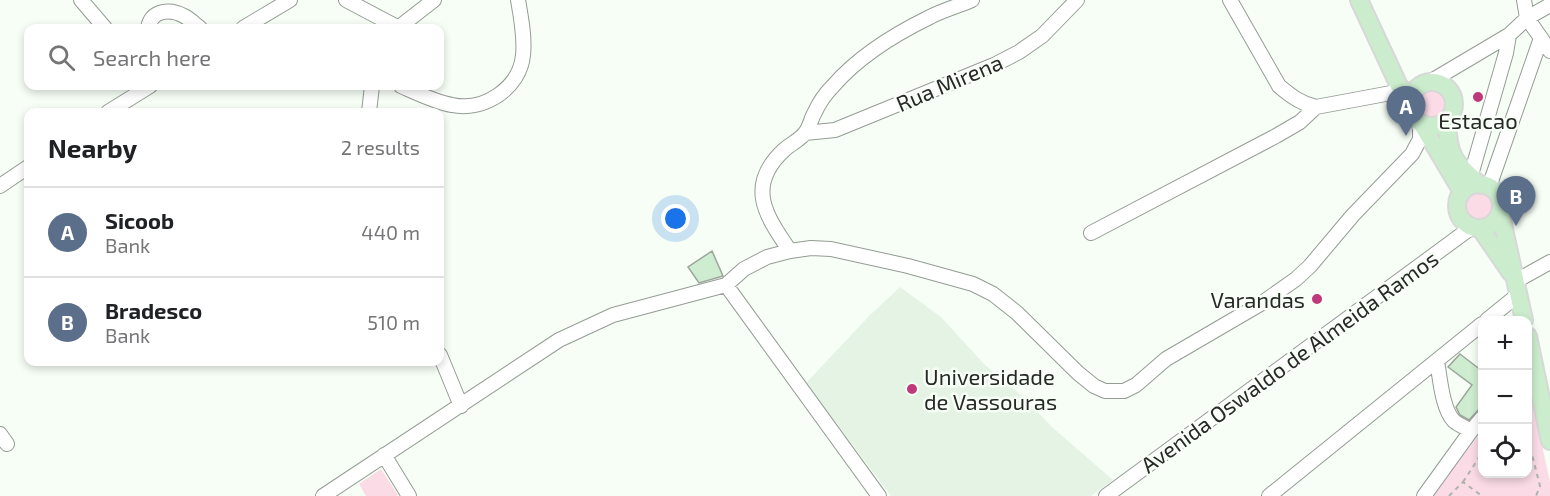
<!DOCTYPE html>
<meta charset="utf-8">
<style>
body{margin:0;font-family:"Exo 2",sans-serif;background:#f2f2f2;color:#202124}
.controls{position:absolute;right:18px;bottom:18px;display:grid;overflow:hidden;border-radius:12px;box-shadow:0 3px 9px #0003}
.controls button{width:54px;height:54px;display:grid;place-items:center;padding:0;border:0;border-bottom:2px solid #e0e0e0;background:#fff;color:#202124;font:30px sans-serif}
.you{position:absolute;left:676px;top:219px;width:21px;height:21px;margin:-15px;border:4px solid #fff;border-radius:50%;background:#1a73e8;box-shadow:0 0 0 9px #1a73e833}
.badge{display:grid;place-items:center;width:39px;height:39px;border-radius:50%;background:#2563eb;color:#fff;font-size:20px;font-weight:700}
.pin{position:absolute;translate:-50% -50px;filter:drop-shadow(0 2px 3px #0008)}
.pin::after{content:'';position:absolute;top:32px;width:21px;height:18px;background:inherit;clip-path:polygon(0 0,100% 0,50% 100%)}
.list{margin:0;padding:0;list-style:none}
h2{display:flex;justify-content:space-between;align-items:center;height:78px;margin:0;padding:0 24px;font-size:26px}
h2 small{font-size:20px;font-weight:400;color:#757577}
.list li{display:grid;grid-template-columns:39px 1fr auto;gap:18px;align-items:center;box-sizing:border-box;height:90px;padding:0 24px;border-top:2px solid #e0e0e0}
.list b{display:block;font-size:22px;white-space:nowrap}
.list p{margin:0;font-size:20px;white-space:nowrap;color:#757577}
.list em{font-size:20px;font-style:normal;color:#757577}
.icon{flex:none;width:33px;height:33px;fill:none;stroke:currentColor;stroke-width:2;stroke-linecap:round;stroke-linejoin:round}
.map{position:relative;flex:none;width:1550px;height:496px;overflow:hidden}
.search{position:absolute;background:#fff;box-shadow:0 3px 9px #0003;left:24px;top:24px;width:420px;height:66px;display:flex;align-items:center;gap:15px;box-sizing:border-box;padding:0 21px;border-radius:12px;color:#757577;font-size:22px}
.panel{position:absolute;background:#fff;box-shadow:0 3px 9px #0003;left:24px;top:108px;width:420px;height:258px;border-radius:12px}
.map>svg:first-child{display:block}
.built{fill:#e5f3e5}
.green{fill:#fadbe6}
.building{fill:#ceeccf;stroke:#9ca49c;stroke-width:1.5}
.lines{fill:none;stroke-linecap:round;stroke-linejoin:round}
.minor-casing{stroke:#959c95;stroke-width:16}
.major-casing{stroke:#d8d8d8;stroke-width:20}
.path{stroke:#adb3ad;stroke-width:2;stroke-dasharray:4.5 4.5;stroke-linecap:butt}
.minor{stroke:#fff;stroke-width:14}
.major{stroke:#cbeccd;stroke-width:16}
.poi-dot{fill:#bf3879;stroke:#f6fef6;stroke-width:2}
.labels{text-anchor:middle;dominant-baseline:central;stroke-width:5;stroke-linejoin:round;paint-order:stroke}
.street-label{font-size:22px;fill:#262926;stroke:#f6fef6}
.poi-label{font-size:22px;fill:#262926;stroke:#f6fef6}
</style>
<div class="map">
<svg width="1550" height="496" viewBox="0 0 1550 496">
<rect width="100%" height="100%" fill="#f6fef6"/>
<path class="built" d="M900,287L941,317L984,364L1021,395L1053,428L1113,480L1091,496H891L806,383L870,315Z"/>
<path class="green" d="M1415 104a18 18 0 1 1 36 0a18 18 0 1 1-36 0Z
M1464 206a16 16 0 1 1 32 0a16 16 0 1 1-32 0Z
M1529,386L1550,482V496H1432L1482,431V474H1528Z
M381,469L398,495L396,496H366L359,484Z"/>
<path class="building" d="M712,251L723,276L699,283L688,267Z
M1460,354L1482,371V406L1469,420L1460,415L1456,407L1472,385L1448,367Z"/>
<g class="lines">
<g class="minor-casing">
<path id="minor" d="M81,0L105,28
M346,0L399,28
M1230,0L1279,86C1291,96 1300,103 1316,107L1391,93L1411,99
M148,28C151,10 170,8 184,16C190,19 195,24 200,28
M243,28L290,0
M398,28L434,0
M1541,38L1550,51
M1428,83L1509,35L1527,18L1550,5
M401,86C417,93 435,102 452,105C484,112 520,88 523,55C525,38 521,17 518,0
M108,112L150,86
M369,112L372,86
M805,133L835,130L994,65L1019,52L1042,36L1077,0
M1469,175L1473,168L1506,53L1509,35
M0,186L28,167
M1489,187L1541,38L1527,18L1524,0
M1091,233L1276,136L1300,122L1316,107
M790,251C766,216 745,186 784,150C790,144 800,140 805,133C810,127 811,118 815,112C819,103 826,93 833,86C859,56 895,34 930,17C943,10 959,6 972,0
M1516,281L1550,262
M726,285L879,496
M1487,320L1519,294
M440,355L461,406
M1437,361C1440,377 1442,409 1454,421C1459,425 1466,428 1471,431
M0,434L7,444
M384,455L409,496
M323,496L559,340L613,315L726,285L744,269L767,257L790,251L811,248L831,249L908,266L973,284L993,294L1017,313L1078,373L1094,386L1105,391H1124L1136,385L1166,359L1262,303L1296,279L1310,266L1353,215L1412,154L1420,139V123
M1106,496L1472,227
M1269,496L1482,324
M1424,496L1471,431L1482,418"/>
</g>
<g class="major-casing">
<path id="major" d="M1359,0L1399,86L1411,98
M1410 104a22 22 0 1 1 44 0a22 22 0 1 1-44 0Z
M1447,121C1448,156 1454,162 1480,185
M1421,123L1462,192
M1457 206a22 22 0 1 1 44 0a22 22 0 1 1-44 0Z
M1500,211L1524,320
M1480,228L1511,273
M1528,336L1550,441"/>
</g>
<path class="path" d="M1528,439L1540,486L1536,496
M1463,482L1482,453
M1449,496L1463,482L1482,496"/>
<use href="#minor" class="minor"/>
<use href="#major" class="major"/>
</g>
<g class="poi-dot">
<circle cx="1478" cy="97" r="6"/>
<circle cx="1317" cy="299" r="6"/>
<circle cx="912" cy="389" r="6"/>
</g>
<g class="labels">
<g class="street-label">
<text transform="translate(949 82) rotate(-23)">Rua Mirena</text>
<text transform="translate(1289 361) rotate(-36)">Avenida Oswaldo de Almeida Ramos</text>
</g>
<g class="poi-label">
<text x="1478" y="120">Estacao</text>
<text x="1305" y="299" text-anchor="end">Varandas</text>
<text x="924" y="376" text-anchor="start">Universidade<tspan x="924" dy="25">de Vassouras</tspan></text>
</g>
</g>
</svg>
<div class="controls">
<button>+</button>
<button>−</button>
<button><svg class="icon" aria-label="locate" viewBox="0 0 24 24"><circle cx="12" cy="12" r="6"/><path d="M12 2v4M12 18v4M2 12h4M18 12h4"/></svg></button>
</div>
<div class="you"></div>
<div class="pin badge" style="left:1406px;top:136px;background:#5c6f8a">A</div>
<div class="pin badge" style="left:1516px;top:226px;background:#5c6f8a">B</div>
<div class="search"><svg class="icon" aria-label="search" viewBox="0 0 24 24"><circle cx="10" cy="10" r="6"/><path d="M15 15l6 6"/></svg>Search here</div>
<section class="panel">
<h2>Nearby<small>2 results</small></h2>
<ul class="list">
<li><span class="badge" style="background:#5c6f8a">A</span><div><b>Sicoob</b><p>Bank</p></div><em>440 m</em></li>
<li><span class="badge" style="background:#5c6f8a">B</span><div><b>Bradesco</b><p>Bank</p></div><em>510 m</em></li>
</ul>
</section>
</div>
